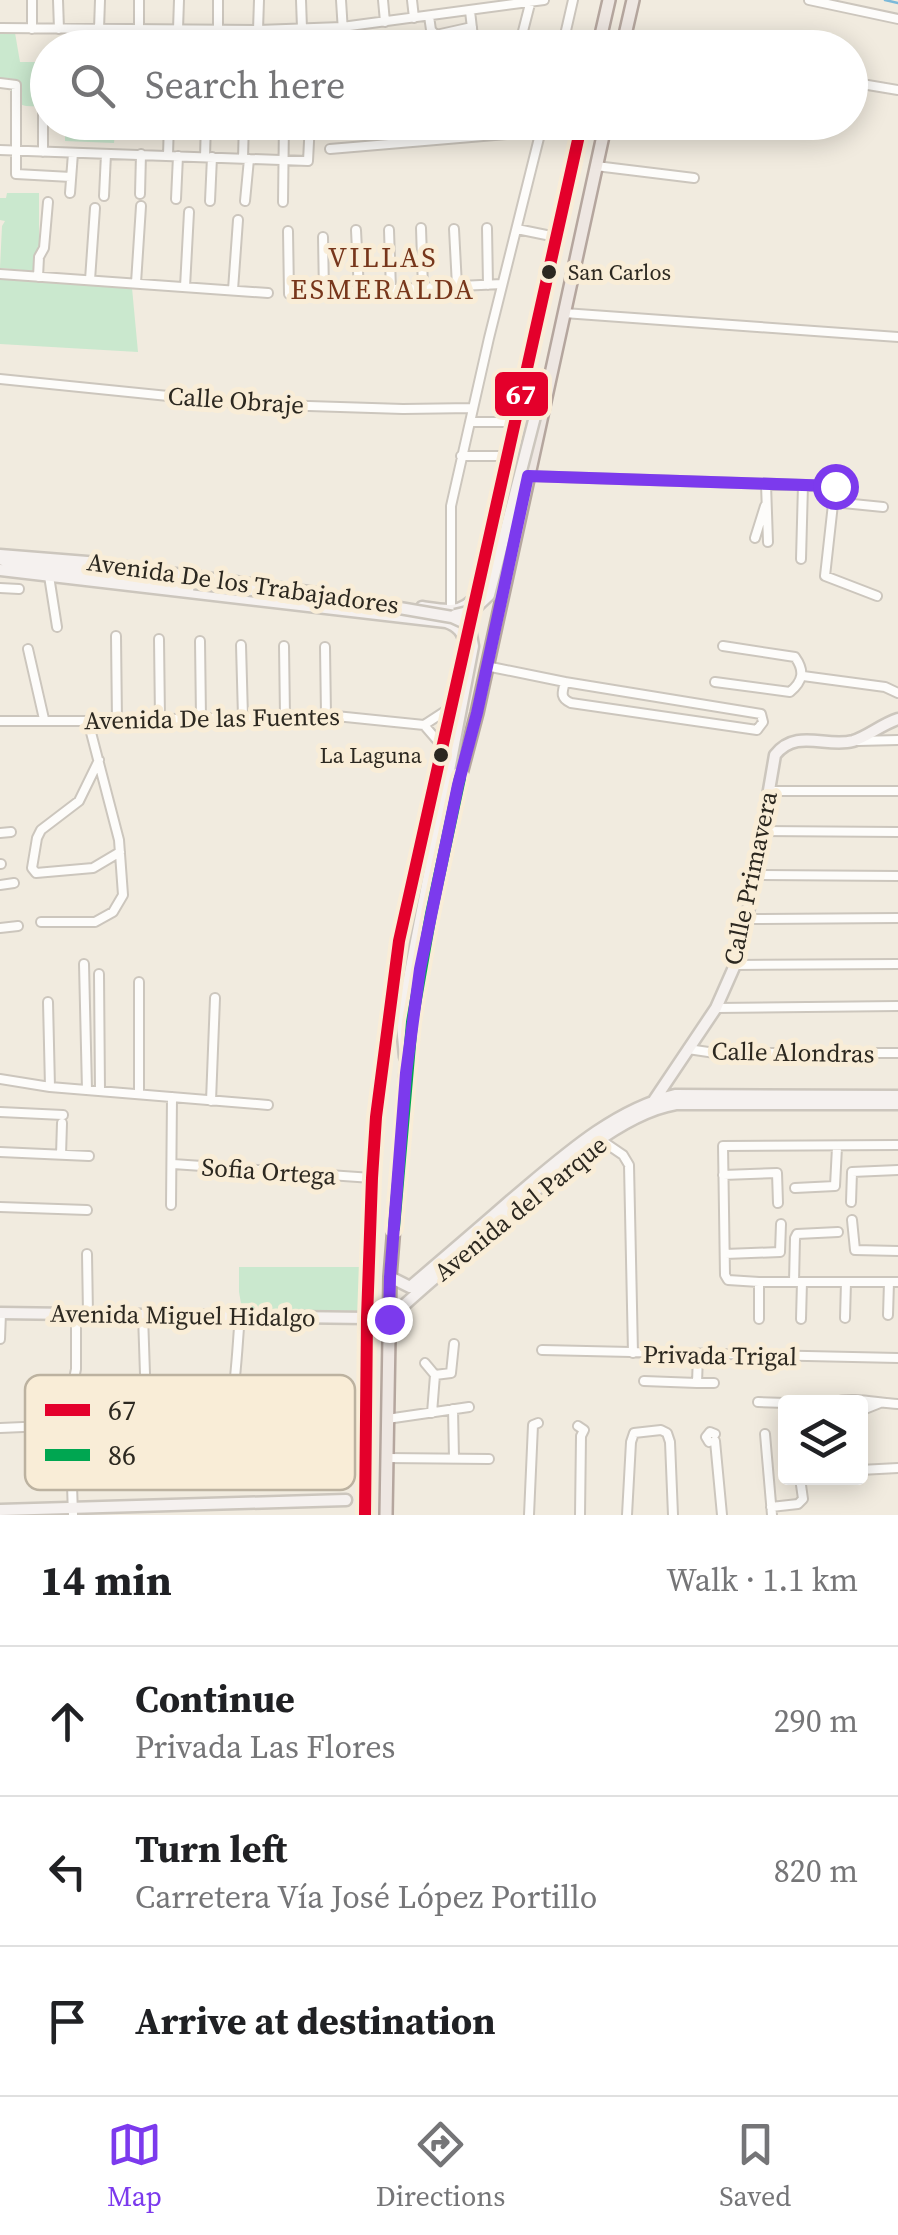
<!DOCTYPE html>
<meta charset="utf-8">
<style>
body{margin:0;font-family:"Source Serif 4",serif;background:#f2f2f2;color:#202124}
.controls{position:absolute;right:30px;bottom:30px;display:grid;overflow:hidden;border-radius:10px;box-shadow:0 5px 25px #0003}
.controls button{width:90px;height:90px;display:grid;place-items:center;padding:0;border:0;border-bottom:2px solid #e0e0e0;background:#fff;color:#202124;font:50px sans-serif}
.stop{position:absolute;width:30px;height:30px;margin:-22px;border:8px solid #7c3aed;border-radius:50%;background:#fff}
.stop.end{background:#7c3aed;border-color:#fff;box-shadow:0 2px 10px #0008}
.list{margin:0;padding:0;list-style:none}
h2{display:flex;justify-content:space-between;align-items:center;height:130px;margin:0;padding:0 40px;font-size:42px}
h2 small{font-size:32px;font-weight:400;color:#757577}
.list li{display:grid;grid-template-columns:65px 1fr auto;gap:30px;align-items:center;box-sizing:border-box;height:150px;padding:0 40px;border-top:2px solid #e0e0e0}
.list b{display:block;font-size:38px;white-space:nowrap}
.list p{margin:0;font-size:32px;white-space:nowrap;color:#757577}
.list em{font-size:32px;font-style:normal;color:#757577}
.icon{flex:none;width:55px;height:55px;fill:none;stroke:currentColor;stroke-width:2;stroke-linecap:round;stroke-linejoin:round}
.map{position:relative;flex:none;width:898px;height:1515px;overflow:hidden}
.search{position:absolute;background:#fff;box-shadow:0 5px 25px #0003;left:30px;right:30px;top:30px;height:110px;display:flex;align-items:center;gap:25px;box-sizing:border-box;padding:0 35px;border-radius:55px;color:#757577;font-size:38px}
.sheet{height:580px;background:#fff}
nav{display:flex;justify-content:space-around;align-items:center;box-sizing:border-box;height:140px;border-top:2px solid #e0e0e0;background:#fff;font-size:28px;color:#757577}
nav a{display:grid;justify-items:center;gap:5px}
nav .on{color:#7c3aed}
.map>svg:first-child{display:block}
.green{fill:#cae8ce}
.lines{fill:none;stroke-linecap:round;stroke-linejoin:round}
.stream{stroke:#7cb9d9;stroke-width:2.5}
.street-casing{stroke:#ccc6bd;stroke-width:12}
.secondary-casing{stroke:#ccc6bd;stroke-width:15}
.primary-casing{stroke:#b5a69e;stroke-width:16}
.street{stroke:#fdfcfa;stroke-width:8}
.secondary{stroke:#f5f1ef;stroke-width:10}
.primary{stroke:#eee7e2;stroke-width:11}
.secondary-bridge-casing{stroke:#ccc6bd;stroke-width:15;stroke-linecap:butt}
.secondary-bridge{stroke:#f5f1ef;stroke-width:10}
.bus-1-casing{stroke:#f9edd7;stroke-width:20}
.bus-2-casing{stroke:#f9edd7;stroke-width:20}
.bus-1{stroke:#e4002b;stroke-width:12}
.bus-2{stroke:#00a651;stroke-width:12}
.route{stroke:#7c3aed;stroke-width:12}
.bus-dot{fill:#2c2820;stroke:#f9edd7;stroke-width:4}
.labels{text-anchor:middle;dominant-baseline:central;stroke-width:10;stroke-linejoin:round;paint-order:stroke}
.bus-label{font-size:22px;fill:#2c2820;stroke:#f9edd7;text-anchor:start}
.street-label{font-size:25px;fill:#2c2820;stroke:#f9edd7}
.neighbourhood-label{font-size:28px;letter-spacing:2.5px;fill:#77361b;stroke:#f9edd7}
.key{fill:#f9edd7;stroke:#bcb2a0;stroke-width:2.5}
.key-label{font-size:28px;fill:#2c2820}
.line-badge{stroke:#f9edd7;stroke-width:4}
.badge-label{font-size:28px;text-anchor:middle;font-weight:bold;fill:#fff}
</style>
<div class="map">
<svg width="898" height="1515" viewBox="0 0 898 1515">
<rect width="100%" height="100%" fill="#f1ebdf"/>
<path class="green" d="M0,27H14L20,62H47V107L26,106L15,103L8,80H0Z
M224,29L354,34L356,47L223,48Z
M566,32L562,47H463Z
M65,123H116L114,143L65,141Z
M7,193H39V235L41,247L35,271L0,268L2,226L5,221L0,220V198H6Z
M0,279L132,288L138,352L0,344Z
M239,1267H363V1307L359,1311L242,1309L239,1292Z"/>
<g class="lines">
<path class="stream" d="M885,0L898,3"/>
<g class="street-casing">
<path id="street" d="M32,0V29
M58,0L59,29
M301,0L302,28
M341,0L344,48
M383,0L385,22
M412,0L414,18
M809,0L898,19
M470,11L473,37
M429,16L431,30L436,35L472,27
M0,28L258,30L342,27L544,0
M99,29L100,0
M139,29V0
M178,29L179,0
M218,29V0
M258,30L259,0
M521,39L531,0
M562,48L573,0
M850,82L898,90
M0,83L16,85V174L71,177
M43,108V152
M330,149L541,131
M0,150L308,161L310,122
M168,155L169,122
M205,157L206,122
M243,158L244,122
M596,166L694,178
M70,193L73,153
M140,194L141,154
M104,196L106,154
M176,199L178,156
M210,201L212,157
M245,201L249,159
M283,202L284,122
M421,228L423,288
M487,228L488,285
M454,229L457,286
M517,229L556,237
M356,230L359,291
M389,230L391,290
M288,231L289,294L502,284
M323,237L324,293
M0,274L268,293
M38,277L39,257L44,248L48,202
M90,280L95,208
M136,283L141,206
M185,287L189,212
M233,290L238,220
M564,313L898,337
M0,379L247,404L403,409L473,408
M470,422H515
M461,456H508
M528,476L835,486L825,576L877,596
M766,484L768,542
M833,502L883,507
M755,538L765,506
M801,559L803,485
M49,576L57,627
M0,588L19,589
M451,612V506L489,338L543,122
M116,636L117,721
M159,639L160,719
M200,641L201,718
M241,645L243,717
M284,646L285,716
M325,647L326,715
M28,649L44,719
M486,666L565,682C562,693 560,698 571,703L757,730L763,722L761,714L565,682
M803,676L885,687L898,693
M715,682L790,692C803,681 805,671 795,657L723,646
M0,721H97L326,715L424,725L450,708
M424,725L443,747
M858,741L898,740
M99,760L79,801L41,830L37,838L32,868L36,873L93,868L120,852
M769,791H898
M761,831L898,832
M0,833L11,832
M0,864H1
M754,875L898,876
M0,885L14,883
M747,919L898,918
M41,922H95L113,912L123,895L119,840L88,721
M0,928L18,926
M84,964L87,1090
M735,965L898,964
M99,974L100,1091
M48,1002L50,1087
M716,1008L898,1006
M688,1049L715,1053H898
M0,1079L50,1087L268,1105
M139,1094V982
M211,1101L215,998
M0,1112L63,1115
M598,1138L623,1155L629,1165L633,1353
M898,1145L723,1146L725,1275L728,1280L759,1282H898
M0,1152L89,1156
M61,1155L62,1123
M173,1164L372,1178
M723,1175L777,1173L778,1203
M795,1188L835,1186L837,1147
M851,1202L852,1172L898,1170
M171,1205L172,1097
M0,1207L87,1210
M852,1220L855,1250L898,1251
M87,1254L88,1314
M725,1254L780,1252L781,1224
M759,1282V1319
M794,1282L795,1238L797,1234L838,1232
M143,1315L145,1374
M888,1315L889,1282
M845,1318L846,1282
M801,1319L802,1282
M0,1339L1,1313
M542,1350L898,1358
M425,1363L435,1375L432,1413
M435,1375L451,1373L454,1344
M644,1381L697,1383L698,1354
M697,1383H714
M758,1402L786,1403
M833,1402C855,1397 876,1403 898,1404
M453,1409L454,1458
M860,1411L880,1403
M387,1419L469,1407
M578,1426L584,1430L581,1436L580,1515
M0,1428L70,1425
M765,1434L772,1515
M715,1441L722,1515
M709,1442L706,1437L710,1432L715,1434
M219,1449L184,1446L181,1448V1459L184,1462L211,1461C236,1430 236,1356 240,1316
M387,1458L489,1459
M860,1470L898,1468
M771,1507L798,1504L803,1499L800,1478
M73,1515L70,1425L71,1394L76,1369V1314
M529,1515L533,1425L538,1423
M627,1515L631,1442L634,1433L661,1430L667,1433L670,1442L673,1515"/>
</g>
<g class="secondary-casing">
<path id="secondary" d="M0,555L87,562L316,593
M0,559L14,564L194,583
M0,570L446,622C458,626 464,633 465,646
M422,607C443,610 461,615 475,597
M405,1057L402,1025L408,983
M653,1102L716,1008L735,965L747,919L775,755C796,728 826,748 853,741C867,737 882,724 898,719
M390,1277L410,1287C444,1258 478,1229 511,1200C560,1159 612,1110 675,1095L898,1096
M0,1313L367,1318
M389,1319C424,1286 462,1255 499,1223C544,1183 616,1114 676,1104H898
M0,1510L346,1500"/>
</g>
<g class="primary-casing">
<path id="primary" d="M598,48L609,0
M622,48L633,0
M365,1515L367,1318L372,1178L376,1117L399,941L582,122
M386,1515L390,1277L406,1073L420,969L431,914L458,785L477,713L606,122"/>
</g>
<use href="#street" class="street"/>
<use href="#secondary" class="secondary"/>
<use href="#primary" class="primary"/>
<g class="secondary-bridge-casing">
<path id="secondary-bridge" d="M194,583L388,606L452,617L465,623L470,629L473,646L408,983
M455,615L472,611L489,595L539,401"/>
</g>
<use href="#secondary-bridge" class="secondary-bridge"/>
<g class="bus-1-casing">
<path id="bus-1" d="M365,1515L367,1318L372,1178L376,1117L399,941L582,122"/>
</g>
<g class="bus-2-casing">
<path id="bus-2" d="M394,1228L412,1022L431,914L460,778"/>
</g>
<use href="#bus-1" class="bus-1"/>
<use href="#bus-2" class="bus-2"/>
</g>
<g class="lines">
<path class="route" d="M389,1319L390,1277L406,1073L420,969L458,785L477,713L528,476L835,486"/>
</g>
<g class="bus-dot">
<circle cx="549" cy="272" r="9"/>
<circle cx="441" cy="755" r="9"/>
</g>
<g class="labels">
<g class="bus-label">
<text x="568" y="272">San Carlos</text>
<text x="422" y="755" text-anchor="end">La Laguna</text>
</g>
<g class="street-label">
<text transform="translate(236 400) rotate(4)">Calle Obraje</text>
<text transform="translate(243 583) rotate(8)">Avenida De los Trabajadores</text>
<text transform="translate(212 718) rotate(-1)">Avenida De las Fuentes</text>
<text transform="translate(750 878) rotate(-78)">Calle Primavera</text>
<text transform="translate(793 1052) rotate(1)">Calle Alondras</text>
<text transform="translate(269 1171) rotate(4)">Sofia Ortega</text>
<text transform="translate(520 1208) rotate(-39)">Avenida del Parque</text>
<text transform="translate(183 1315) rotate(1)">Avenida Miguel Hidalgo</text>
<text transform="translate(720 1355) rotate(1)">Privada Trigal</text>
</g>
<g class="neighbourhood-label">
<text x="383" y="257">VILLAS<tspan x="383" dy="32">ESMERALDA</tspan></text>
</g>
</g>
<rect x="25" y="1375" width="330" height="115" rx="15" class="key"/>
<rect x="45" y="1404" width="45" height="12" fill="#e4002b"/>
<rect x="45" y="1449" width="45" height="12" fill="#00a651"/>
<g class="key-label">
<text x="108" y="1420">67</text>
<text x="108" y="1465">86</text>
</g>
<rect class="line-badge" x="493" y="370" width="57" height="48" rx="10" fill="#e4002b"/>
<g class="badge-label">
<text x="521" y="404">67</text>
</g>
</svg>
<div class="controls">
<button><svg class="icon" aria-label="layers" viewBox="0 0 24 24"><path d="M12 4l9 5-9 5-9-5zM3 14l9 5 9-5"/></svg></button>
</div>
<div class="stop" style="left:835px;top:486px"></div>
<div class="stop end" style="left:389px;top:1319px"></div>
<div class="search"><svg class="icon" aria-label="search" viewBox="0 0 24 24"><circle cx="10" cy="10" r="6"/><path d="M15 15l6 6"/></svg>Search here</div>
</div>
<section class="sheet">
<h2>14 min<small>Walk · 1.1 km</small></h2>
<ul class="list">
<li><svg class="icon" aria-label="ahead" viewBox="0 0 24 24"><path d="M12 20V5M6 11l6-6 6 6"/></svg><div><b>Continue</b><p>Privada Las Flores</p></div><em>290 m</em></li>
<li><svg class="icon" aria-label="left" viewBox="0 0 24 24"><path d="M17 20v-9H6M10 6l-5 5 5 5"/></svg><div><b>Turn left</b><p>Carretera Vía José López Portillo</p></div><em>820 m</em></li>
<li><svg class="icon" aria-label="arrive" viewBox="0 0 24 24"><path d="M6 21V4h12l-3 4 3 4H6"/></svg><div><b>Arrive at destination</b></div></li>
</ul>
</section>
<nav>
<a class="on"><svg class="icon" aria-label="map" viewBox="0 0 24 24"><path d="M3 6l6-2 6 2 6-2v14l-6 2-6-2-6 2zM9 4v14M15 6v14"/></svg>Map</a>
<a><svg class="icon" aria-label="directions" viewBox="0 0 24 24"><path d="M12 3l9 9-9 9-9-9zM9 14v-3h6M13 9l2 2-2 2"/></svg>Directions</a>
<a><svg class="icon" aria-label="saved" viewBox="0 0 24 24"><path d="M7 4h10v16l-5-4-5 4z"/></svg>Saved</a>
</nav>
